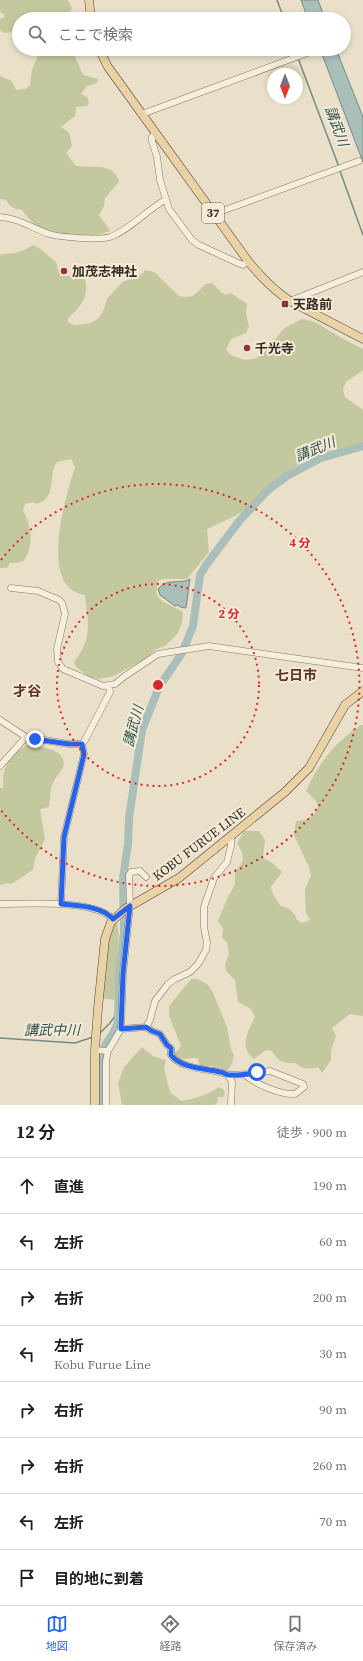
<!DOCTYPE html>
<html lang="ja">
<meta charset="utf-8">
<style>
body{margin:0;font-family:"Source Serif 4","Noto Sans JP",serif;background:#f6f6f6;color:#202124}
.compass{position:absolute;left:267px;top:68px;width:36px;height:36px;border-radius:50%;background:#fff;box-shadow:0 2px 6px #0003;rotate:180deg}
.stop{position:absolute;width:12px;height:12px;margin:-9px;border:3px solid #2563eb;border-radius:50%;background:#fff}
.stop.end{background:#2563eb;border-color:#fff;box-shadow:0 1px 4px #0008}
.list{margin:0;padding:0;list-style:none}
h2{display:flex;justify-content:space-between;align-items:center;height:52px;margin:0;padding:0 16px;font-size:17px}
h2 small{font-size:13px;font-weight:400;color:#757577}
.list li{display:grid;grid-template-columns:26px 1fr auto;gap:12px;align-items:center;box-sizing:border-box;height:56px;padding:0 16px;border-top:1px solid #e0e0e0}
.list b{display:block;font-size:15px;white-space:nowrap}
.list p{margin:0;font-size:13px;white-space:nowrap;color:#757577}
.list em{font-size:13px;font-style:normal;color:#757577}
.icon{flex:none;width:22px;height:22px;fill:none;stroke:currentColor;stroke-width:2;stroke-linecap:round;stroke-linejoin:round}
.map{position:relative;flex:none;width:363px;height:1105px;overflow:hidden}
.search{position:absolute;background:#fff;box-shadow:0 2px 6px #0003;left:12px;right:12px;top:12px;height:44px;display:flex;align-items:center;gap:10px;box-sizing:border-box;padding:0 14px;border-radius:22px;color:#757577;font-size:15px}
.sheet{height:500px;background:#fff}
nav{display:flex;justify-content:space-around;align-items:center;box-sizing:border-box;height:56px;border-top:1px solid #e0e0e0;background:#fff;font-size:11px;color:#757577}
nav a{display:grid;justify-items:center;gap:2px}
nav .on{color:#2563eb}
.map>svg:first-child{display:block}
.green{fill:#c4c89e}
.water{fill:#aabfb9;stroke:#718d86}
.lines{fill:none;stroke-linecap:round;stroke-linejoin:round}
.stream{stroke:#718d86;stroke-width:1.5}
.river{stroke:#aabfb9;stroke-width:8}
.minor-casing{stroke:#857360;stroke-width:7}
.major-casing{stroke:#544233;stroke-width:9}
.minor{stroke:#f6eedc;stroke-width:6}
.major{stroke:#e9d3a6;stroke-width:8}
.route{stroke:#2563eb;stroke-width:5}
.ring{fill:none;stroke:#d62828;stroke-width:2;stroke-dasharray:2 4}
.poi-dot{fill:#8e3638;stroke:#f3ebd8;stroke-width:1.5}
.labels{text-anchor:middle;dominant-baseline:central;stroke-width:4;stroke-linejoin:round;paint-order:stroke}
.shield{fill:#f3ebd8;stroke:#6f6559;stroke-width:1}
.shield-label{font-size:12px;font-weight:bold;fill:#372c22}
.poi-label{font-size:13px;font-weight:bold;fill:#372c22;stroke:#f3ebd8;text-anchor:start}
.street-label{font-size:13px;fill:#372c22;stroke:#f3ebd8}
.water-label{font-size:14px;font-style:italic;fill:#335553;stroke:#f3ebd8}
.neighbourhood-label{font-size:14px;font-weight:bold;fill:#603125;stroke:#f3ebd8}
.centre{fill:#d62828;stroke:#f3ebd8;stroke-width:2}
.ring-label{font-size:12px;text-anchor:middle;font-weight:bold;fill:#d62828;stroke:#f3ebd8;stroke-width:4;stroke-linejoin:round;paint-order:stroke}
</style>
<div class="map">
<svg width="363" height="1105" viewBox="0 0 363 1105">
<rect width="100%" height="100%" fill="#eae0ca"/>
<path class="green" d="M0,0H68L72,8L66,19H17L13,32L4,33L0,30V19L5,17L4,14L0,12Z
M36,49H70L74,54L83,75L98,79L97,83L87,86L81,94L87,97L89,103L87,106L76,107L75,116L61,127L69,133L72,146L66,153L76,166C92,168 114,162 119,182L105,198L104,206L99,215C103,221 107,225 110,231C90,239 72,237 52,231C48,230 43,230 40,228C33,224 27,217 22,210C14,209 10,207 6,200L0,199V76L12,81L16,90L25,89L30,85L32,69L37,59Z
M33,245L39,248L56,262L60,276H78L85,279C90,295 80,308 68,318V322C74,326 77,325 83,324C100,323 104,312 107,298C113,294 118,285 123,282C131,278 140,279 145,270L154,272L179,296L187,297L193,296L206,284L212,283L221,292L226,295L231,293L247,304L246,313L249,327L246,333L231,339L226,350C230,355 233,356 239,358C262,367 272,339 285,328C289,325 296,323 301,319C314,319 324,328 335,334C344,340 354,344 363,349V370L346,382L343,389L345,397L363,410V443L310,456L262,492L248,508L235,516L207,529L209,552L187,579H164L158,581L156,592L158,597L162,601L183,612L182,622L178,633L165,646L156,649L145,659L114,676L99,679L89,677L76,667L74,662C93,637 88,624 85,595C37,588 66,496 75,467L71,459L57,462C47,476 58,499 36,504L33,502L25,504L23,510C30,524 33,537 28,553C26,556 26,559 23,561C19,563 14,563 10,563L7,568H0V255C5,253 9,254 14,253C21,252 27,249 33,245Z
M361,725H363V1016L350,1014L332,1028L336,1036L331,1050V1060L322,1073L318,1067C309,1070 303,1069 295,1063C284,1064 277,1061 272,1051L266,1050L254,1059C238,1045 248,1033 255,1017L251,1009L238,1002L235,980L226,971L225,965L229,954L227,942L222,938L223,928L218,921L227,899L235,884V871C246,862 244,854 237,843L244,831H259L265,840L263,858L271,862L282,872L271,887C272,894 277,899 280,906C288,907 295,912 297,920L302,923L310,920L306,913L305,890L311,875L309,867L294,835L296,821C306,822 315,816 318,807L316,801L306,791C317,765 337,740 361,725Z
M29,745C41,747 69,749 63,768C61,772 55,777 53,783C49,791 51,799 49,807L40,809L45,839L35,859L33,870L11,884L8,883L0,885V788H3C4,785 3,782 3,779C4,763 14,749 29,745Z
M115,922L117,923L119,936L114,1000L103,998C105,977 104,941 115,922Z
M191,979H197L205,983L209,986L213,993L227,1027L231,1049L234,1055L232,1063L228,1070H222L211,1066H200L197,1058L179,1059L173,1053L178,1050L181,1046L169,1016V1006Z
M142,1047L153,1056L166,1060L164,1068L170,1092L181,1101C195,1099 207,1095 219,1087L223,1089L225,1093L223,1097H217L218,1102L214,1105H122L118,1083L124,1067Z"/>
<path class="water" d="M301,0H318L325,19H308Z
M320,49H336L363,117V162Z
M190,579L186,608L180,607L178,605L175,606L160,595L158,589C168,577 179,585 190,579Z"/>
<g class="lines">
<path class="stream" d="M277,0L284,19
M295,49L297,55
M298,58L339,167
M340,171L363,235
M100,1033L110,1023L118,1012
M0,1038L75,1043L93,1037"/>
<path class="river" d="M101,1105C101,1091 99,1064 102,1052C106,1041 115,1034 118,1022L119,975L124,933L123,878L128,844L129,818L142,730L159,687L182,653L193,626L200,575L206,565L240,520L268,490L287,476L321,458L363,446"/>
<g class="minor-casing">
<path id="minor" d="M142,114L310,52
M155,133L152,137V141L157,157L160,180L169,209L192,240L199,245L238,263L243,265L248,261
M214,214L359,161
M0,217C18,218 32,228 49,234C59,237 69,237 79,238C88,238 100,240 110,237C128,231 147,210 165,200
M290,301L363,272
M11,588L38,591L59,600L62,603L65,614L57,649L58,662L63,669L103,686L115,684L125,676L158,654L209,646L363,668
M0,720L26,737L69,744H82L85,740L110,692L109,686
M0,766L26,737
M0,904C28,904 94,899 113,919
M61,904L64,837L84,754L82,744
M146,1027L150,1020L155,1001L168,984L175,979L190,972L198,964L206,950L207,943L204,927V907L214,878L227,862L231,846V837
M121,1029L146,1027L152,1031L160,1034L167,1045L171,1048V1055C184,1072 211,1067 228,1075L232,1082L231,1105
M95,1050L108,1051
M228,1075L250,1074L270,1071L303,1084L304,1087L295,1094C280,1095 256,1084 245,1075
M106,1105V1061L108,1051L121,1029L123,974L130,906L129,875L131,872L140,871L146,877"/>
</g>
<g class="major-casing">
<path id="major" d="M89,0L91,19
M99,49L108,67L248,261C260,276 273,290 290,301L363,339
M95,1105V1050L98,1008L105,939L111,922L125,909L179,878L285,792L309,768L345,705L363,691"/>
</g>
<use href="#minor" class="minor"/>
<use href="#major" class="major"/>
</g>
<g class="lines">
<path class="route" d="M35,739L69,744H82L84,754L64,837L61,904C78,906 101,906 113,919L130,906L123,974L121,1029L146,1027L152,1031L160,1034L167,1045L171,1048V1055C182,1069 204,1068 220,1072C223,1072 226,1075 229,1075C238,1075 248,1075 257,1072"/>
</g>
<g class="ring">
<circle cx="158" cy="685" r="101"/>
<path d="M1 560A201 201 0 1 1 1 810"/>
</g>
<g class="poi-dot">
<circle cx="64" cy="271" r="4"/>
<rect x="281" y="300" width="8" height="8" rx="2"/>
<circle cx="247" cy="348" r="4"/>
</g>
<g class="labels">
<rect class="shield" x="202" y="203" width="22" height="20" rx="3"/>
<g class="shield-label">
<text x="213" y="213">37</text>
</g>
<g class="poi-label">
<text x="72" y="271">加茂志神社</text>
<text x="293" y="304">天路前</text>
<text x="255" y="348">千光寺</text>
</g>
<g class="street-label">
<text transform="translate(199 844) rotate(-37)">KOBU FURUE LINE</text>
</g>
<g class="water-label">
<text transform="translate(337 126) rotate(70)">講武川</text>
<text transform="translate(315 449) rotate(-22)">講武川</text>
<text transform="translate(133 726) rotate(-75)">講武川</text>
<text x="52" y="1030">講武中川</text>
</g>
<g class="neighbourhood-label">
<text x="296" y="675">七日市</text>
<text x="27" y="691">才谷</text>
</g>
</g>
<circle cx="158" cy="685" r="6" class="centre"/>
<g class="ring-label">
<text x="300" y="547">4 分</text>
<text x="229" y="618">2 分</text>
</g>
</svg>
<svg class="compass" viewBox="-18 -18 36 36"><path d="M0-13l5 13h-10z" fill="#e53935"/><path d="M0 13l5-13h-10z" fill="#757577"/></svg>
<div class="stop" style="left:257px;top:1072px"></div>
<div class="stop end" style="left:35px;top:739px"></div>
<div class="search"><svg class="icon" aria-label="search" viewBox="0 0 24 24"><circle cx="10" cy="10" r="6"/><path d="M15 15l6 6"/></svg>ここで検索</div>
</div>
<section class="sheet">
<h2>12 分<small>徒歩 · 900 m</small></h2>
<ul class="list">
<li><svg class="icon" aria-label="ahead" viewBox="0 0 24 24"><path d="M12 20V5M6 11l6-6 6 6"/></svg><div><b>直進</b></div><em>190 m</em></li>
<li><svg class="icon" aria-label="left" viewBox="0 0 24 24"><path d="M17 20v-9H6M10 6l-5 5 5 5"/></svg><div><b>左折</b></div><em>60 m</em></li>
<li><svg class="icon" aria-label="right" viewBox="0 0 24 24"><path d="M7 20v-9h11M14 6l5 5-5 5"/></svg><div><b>右折</b></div><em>200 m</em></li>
<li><svg class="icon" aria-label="left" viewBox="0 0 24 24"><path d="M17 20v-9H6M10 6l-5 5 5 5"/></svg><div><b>左折</b><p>Kobu Furue Line</p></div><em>30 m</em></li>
<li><svg class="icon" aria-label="right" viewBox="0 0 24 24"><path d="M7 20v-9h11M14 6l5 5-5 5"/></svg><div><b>右折</b></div><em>90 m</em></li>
<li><svg class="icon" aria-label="right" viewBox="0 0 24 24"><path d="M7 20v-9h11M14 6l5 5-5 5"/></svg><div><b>右折</b></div><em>260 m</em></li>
<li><svg class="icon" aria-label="left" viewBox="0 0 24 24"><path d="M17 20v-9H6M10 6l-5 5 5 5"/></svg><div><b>左折</b></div><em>70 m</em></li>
<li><svg class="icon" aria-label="arrive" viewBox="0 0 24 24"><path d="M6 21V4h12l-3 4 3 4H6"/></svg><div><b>目的地に到着</b></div></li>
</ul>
</section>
<nav>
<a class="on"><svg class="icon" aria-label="map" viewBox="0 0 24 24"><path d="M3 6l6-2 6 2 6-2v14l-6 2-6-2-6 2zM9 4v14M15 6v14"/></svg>地図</a>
<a><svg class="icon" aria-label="directions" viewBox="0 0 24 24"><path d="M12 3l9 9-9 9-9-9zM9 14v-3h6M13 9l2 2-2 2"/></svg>経路</a>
<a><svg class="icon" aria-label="saved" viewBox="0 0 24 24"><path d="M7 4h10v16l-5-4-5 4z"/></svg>保存済み</a>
</nav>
